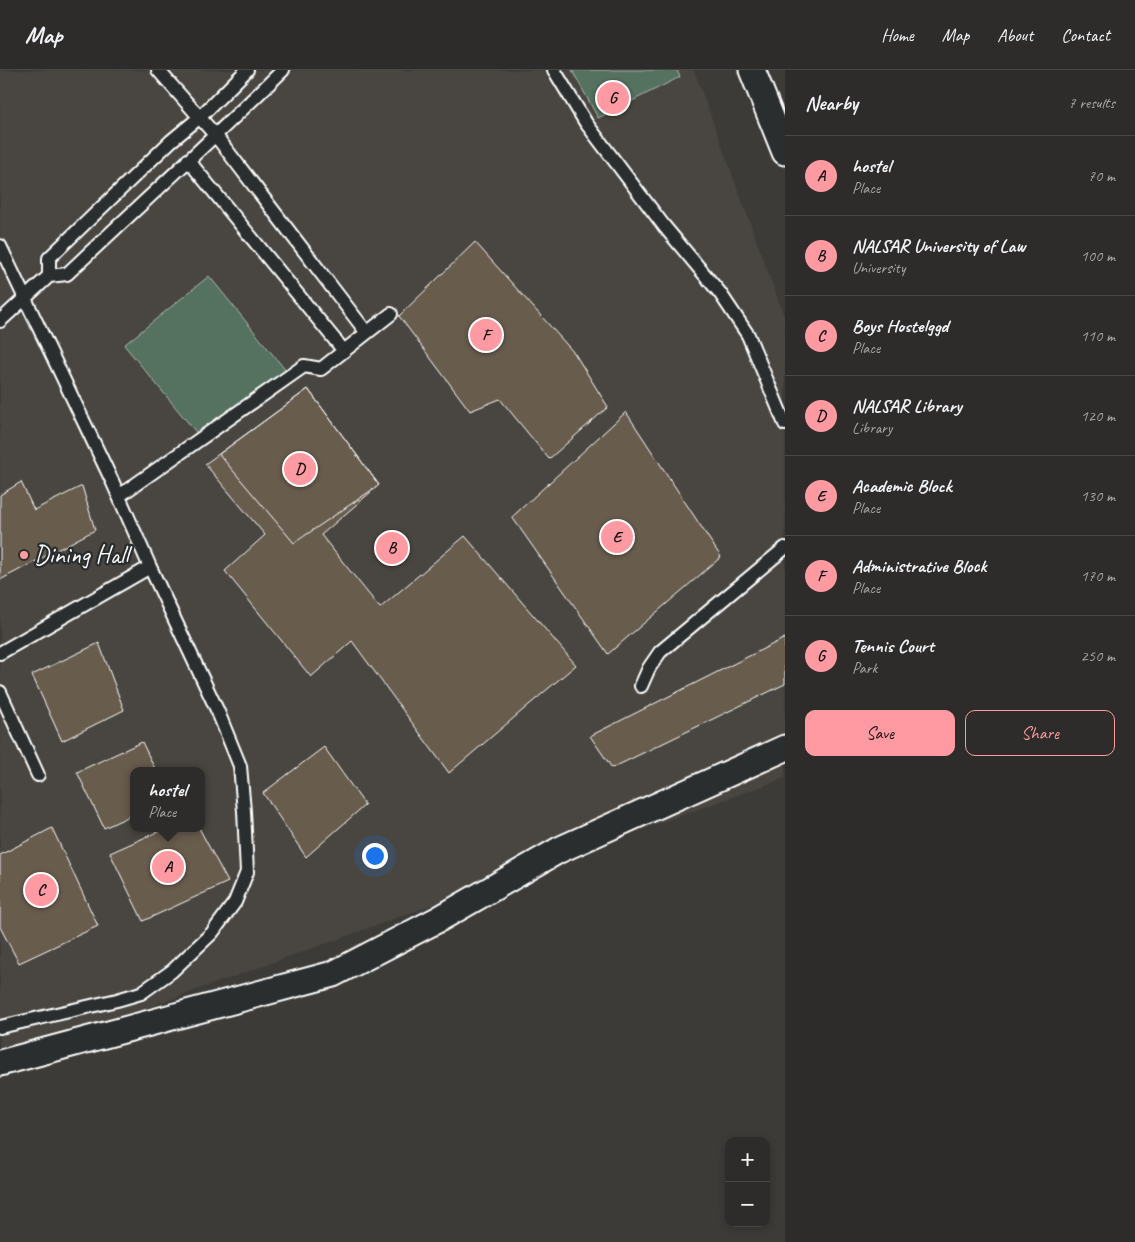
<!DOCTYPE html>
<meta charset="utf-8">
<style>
body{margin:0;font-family:Caveat,sans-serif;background:#393836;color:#f1f3f6}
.controls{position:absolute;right:15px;bottom:15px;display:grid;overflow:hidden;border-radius:10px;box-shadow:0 2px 8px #0003}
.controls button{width:45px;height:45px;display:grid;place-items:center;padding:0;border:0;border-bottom:1px solid #484847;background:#2d2c2a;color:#f1f3f6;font:25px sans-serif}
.you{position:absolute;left:374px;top:785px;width:18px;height:18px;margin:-12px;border:4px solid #fff;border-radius:50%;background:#1a73e8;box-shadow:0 0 0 8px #1a73e833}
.badge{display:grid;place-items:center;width:32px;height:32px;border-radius:50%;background:#ff9aa2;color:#111;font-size:16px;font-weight:700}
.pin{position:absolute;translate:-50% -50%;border:2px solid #fff;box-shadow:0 1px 5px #0006}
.popup{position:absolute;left:130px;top:697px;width:75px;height:65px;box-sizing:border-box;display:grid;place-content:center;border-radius:10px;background:#2d2c2a;filter:drop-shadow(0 1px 4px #0005);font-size:16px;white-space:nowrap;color:#a7a7a8}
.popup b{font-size:19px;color:#f1f3f6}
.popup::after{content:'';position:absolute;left:50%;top:100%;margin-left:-10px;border:10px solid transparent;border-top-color:#2d2c2a}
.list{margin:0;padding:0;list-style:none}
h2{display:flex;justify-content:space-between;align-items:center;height:65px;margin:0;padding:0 20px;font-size:21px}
h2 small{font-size:16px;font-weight:400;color:#a7a7a8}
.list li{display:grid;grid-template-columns:32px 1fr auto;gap:15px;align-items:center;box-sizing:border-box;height:80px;padding:0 20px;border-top:1px solid #484847}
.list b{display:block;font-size:19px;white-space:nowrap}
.list p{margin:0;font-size:16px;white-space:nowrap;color:#a7a7a8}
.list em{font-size:16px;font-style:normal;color:#a7a7a8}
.actions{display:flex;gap:10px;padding:15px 20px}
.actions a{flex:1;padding:11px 0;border:1px solid #ff9aa2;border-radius:10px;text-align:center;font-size:18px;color:#ff9aa2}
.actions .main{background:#ff9aa2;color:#111}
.map{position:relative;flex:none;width:785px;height:1172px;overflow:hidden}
header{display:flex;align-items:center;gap:30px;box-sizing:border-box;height:70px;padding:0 25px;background:#2d2c2a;border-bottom:1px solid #484847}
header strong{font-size:24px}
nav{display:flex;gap:28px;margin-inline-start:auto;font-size:18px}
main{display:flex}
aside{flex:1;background:#2d2c2a}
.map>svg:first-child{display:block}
.built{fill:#49453f;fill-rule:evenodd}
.green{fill:#557160;stroke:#aab8b0}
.building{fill:#675b4e;stroke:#fff}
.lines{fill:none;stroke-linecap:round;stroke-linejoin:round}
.lane-casing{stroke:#fff;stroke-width:16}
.street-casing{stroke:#fff;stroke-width:29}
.lane{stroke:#2a2d2e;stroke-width:12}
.street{stroke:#2a2d2e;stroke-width:25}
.poi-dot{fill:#ff9aa2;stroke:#2a2d2e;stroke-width:2}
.labels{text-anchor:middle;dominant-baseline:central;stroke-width:4.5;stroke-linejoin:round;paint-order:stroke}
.poi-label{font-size:25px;fill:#fff;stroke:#2a2d2e;text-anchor:start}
</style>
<header>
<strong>Map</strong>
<nav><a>Home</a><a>Map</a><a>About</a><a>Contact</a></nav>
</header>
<main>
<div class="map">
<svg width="785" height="1172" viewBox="0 0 785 1172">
<rect width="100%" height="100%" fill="#3c3b38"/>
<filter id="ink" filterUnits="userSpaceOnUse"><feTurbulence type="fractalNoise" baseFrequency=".02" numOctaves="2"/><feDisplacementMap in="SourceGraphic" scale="10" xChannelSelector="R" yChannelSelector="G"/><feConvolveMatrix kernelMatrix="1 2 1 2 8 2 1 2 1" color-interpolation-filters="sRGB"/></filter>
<g filter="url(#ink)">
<path class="built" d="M0,0H694L785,248V708L0,991ZM134,701H202V758H134Z"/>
<path class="green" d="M572,0H677L680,7L598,48Z
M209,206L287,302L200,367L124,275Z"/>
<path class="building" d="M475,172L575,284L608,337L549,389L500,329L470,341L399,246Z
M308,319L379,415L321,465L380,538L465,466L576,595L449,703L352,571L311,607L225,501L265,465L205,394Z
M308,319L379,415L294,473L219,384Z
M626,342L721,487L608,584L512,447Z
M21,412L34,440L82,416L95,460L0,510V425Z
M785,568V614L612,698L590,666Z
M99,573L124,640L62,671L32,605Z
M142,672L156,701H134V744L104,758L77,702Z
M324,677L365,735L306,787L263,723Z
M52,758L98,856L19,893L0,857V785Z
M166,758H199L228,812L143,851L110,783Z"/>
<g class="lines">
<g class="lane-casing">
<path id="lane" d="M158,0L216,66L367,263
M554,0L586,53L664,156L720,223L748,265L785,354
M188,90L344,281
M0,176L113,413L150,497L218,642L240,696L244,741L247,802L235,832L212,863L172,901L141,923L117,930L0,957
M49,206V188L171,71L200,47L247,0
M0,251L49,206L67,204C139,136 212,70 283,0
M119,426L304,296L321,299L391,244
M0,583L150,497
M641,616L649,598L660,582L785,478
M0,622L38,705"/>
</g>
<g class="street-casing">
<path id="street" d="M752,0L785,82
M0,993L333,904L439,849L559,780L785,678"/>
</g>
<use href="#lane" class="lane"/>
<use href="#street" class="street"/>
</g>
</g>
<circle class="poi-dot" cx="24" cy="485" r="5"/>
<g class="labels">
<g class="poi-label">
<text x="34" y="485">Dining Hall</text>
</g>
</g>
</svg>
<div class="controls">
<button>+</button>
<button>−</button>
</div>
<div class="you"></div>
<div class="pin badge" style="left:168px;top:797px">A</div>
<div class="popup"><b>hostel</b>Place</div>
<div class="pin badge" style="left:392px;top:478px">B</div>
<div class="pin badge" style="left:41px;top:820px">C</div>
<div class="pin badge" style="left:300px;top:399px">D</div>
<div class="pin badge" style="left:617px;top:467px">E</div>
<div class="pin badge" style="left:486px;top:265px">F</div>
<div class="pin badge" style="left:613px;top:28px">G</div>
</div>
<aside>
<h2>Nearby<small>7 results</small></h2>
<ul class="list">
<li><span class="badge">A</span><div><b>hostel</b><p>Place</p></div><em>70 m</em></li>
<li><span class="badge">B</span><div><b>NALSAR University of Law</b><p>University</p></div><em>100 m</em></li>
<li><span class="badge">C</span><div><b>Boys Hostelggd</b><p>Place</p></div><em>110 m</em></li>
<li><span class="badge">D</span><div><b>NALSAR Library</b><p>Library</p></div><em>120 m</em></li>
<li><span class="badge">E</span><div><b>Academic Block</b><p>Place</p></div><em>130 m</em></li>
<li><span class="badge">F</span><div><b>Administrative Block</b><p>Place</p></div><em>170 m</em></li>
<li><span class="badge">G</span><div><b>Tennis Court</b><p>Park</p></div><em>250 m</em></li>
</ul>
<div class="actions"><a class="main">Save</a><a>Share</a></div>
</aside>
</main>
